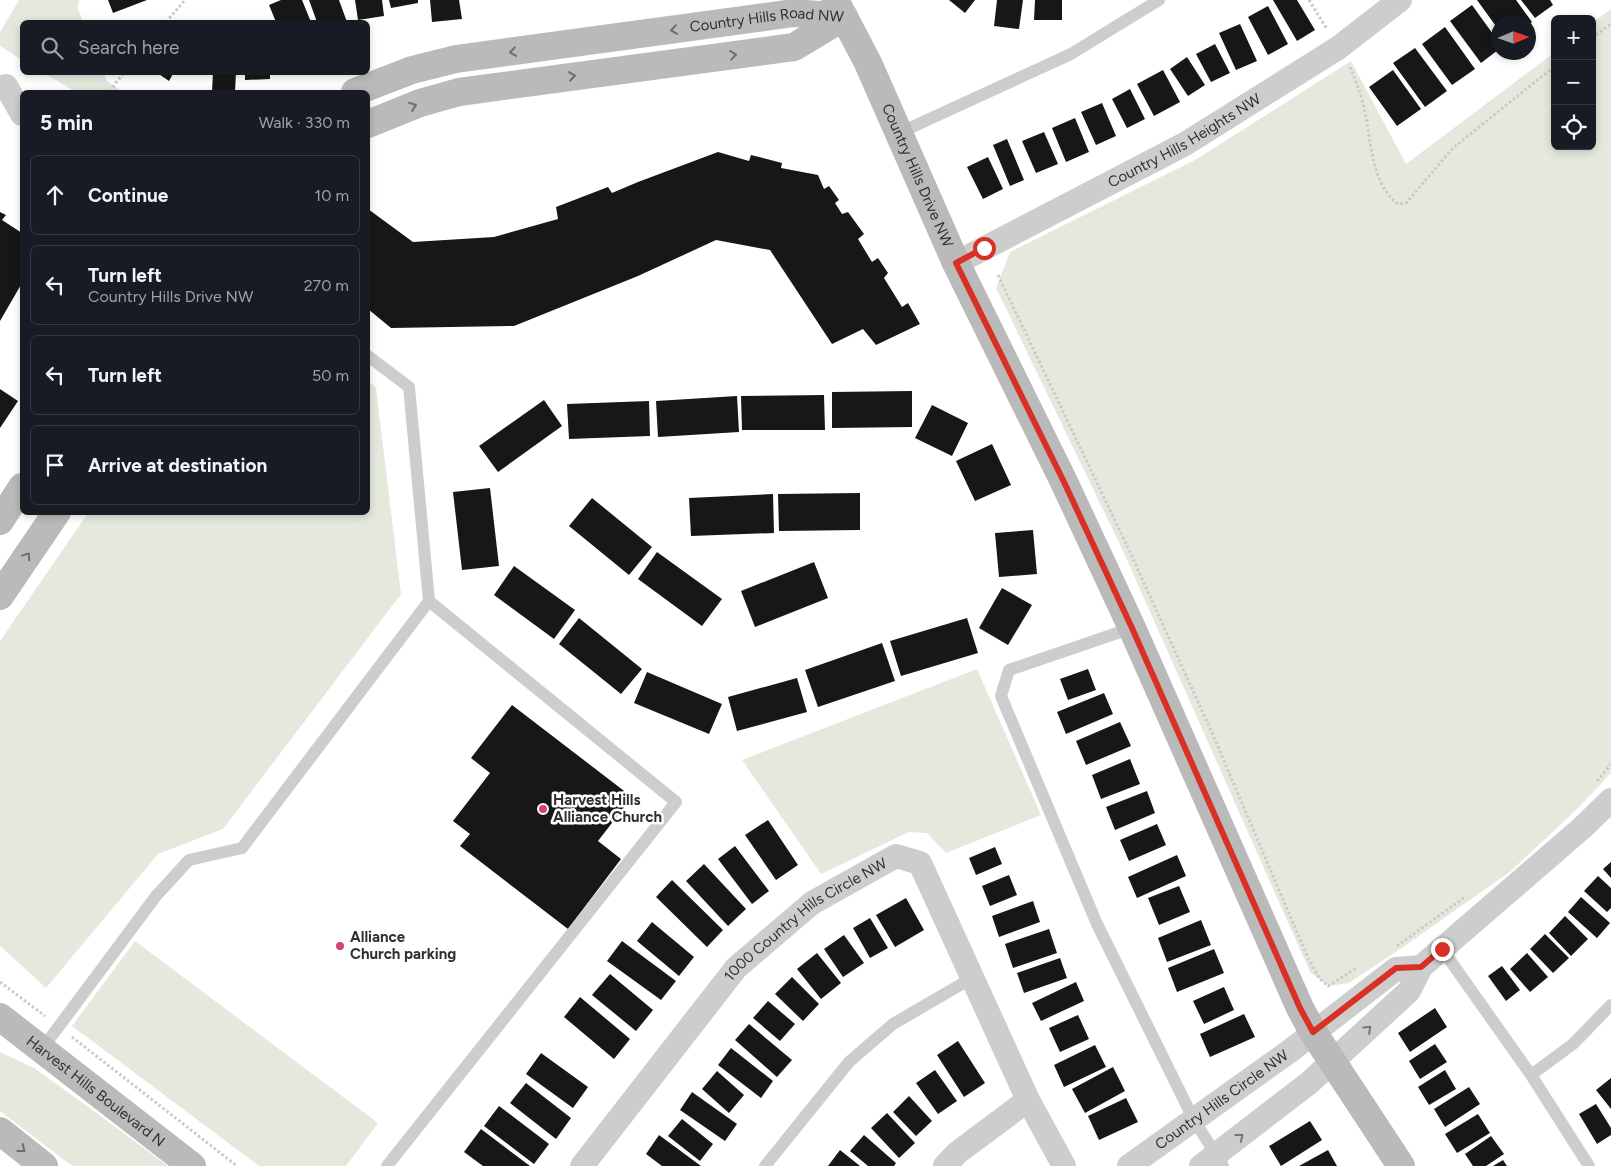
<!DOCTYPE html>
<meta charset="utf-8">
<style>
body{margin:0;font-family:Figtree,sans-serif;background:#20242c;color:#f1f3f6}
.controls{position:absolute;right:15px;top:15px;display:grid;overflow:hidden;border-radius:8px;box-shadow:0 2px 8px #0003}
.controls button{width:45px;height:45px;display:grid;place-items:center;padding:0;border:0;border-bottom:1px solid #363941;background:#171b24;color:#f1f3f6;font:25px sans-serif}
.compass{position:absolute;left:1491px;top:15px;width:45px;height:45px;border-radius:50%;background:#171b24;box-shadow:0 2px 8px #0003;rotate:88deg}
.stop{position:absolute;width:15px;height:15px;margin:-11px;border:4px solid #d93025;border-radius:50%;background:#fff}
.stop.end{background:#d93025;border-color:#fff;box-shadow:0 1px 5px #0008}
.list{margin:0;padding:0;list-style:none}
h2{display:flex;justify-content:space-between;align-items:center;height:65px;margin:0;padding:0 20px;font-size:21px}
h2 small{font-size:16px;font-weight:400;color:#9ea1a6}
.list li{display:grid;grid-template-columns:32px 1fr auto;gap:15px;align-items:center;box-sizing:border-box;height:80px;margin:0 10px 10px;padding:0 10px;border:1px solid #363941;border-radius:8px}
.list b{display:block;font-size:19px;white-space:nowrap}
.list p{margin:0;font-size:16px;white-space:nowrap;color:#9ea1a6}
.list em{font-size:16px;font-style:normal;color:#9ea1a6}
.icon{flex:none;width:28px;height:28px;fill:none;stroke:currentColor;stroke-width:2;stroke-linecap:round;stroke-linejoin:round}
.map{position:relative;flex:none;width:1611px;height:1166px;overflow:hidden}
.search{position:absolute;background:#171b24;box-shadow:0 2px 8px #0003;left:20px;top:20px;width:350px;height:55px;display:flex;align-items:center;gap:12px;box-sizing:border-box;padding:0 18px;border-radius:8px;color:#9ea1a6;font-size:19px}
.panel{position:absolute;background:#171b24;box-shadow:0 2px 8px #0003;left:20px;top:90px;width:350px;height:425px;border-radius:8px}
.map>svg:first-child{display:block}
.green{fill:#e5e9dd}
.building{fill:#171717}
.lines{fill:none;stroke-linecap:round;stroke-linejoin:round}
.path{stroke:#cacaca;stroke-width:3;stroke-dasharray:2.5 2.5;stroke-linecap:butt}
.lane{stroke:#cdcdcd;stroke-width:12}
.street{stroke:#cdcdcd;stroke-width:24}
.secondary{stroke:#bababa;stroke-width:28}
.oneway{stroke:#6e6e6e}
.oneway2{stroke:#777}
.route{stroke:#d93025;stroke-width:6}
.poi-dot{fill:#d5456a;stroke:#fff;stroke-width:2}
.labels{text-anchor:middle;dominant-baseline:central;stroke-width:5;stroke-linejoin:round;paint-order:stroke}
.street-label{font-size:15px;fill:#303030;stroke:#fff}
.poi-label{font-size:15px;font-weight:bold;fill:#303030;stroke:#fff;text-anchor:start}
</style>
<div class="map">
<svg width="1611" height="1166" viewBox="0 0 1611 1166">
<rect width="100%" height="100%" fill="#fff"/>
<path class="green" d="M19,0H79L78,8L83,22H22V60L0,46V32Z
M1611,9V773L1580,806L1511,871L1406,945L1349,983L1329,986L1310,972L1123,551L996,288L1010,252L1195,160L1351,61L1406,164L1555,52V146H1592V23Z
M44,73H103L107,81L123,92H76Z
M368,381L376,388L401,594L223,829L158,854L46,988L0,946V641L88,513L368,512Z
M977,669L1041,815L946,853L927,833L909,832L821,874L742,760Z
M135,941L378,1123L346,1166H259L72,1026Z
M0,1052L34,1068L87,1106L168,1166H72L0,1111Z"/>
<path class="building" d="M108,0H147L113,13Z
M281,0H302L311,22H276L269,5Z
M309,0H339L347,22H317Z
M355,0H382L384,16L358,20Z
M389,0H418V3L391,8Z
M430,0H459L462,19L432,22Z
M949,0H975L965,13Z
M997,0H1023L1019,29L994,26Z
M1035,0H1062V20H1034Z
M1273,0H1297L1315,30L1297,41Z
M1477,0H1516L1532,22L1528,25V22H1498V29Z
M1521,0H1550L1553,5L1535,18Z
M1472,5L1498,41V50L1481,63L1450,21Z
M1268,6L1288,44L1268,55L1248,17Z
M1240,24L1257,61L1236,70L1219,33Z
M1445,27L1475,69L1452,85L1422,44Z
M1215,44L1230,73L1211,82L1196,54Z
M1415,48L1447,91L1425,107L1393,63Z
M1187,57L1205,85L1188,96L1170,69Z
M1163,70L1180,102L1154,116L1137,84Z
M1393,70L1421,109L1397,126L1369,87Z
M156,72H174L169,81Z
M213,72H236L235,92H212Z
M245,72H270V79L245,80Z
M1130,89L1145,119L1127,128L1112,99Z
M1102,103L1116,136L1096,145L1081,112Z
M1075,118L1089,152L1066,162L1052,128Z
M1044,132L1058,164L1036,173L1022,141Z
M1007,139L1024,180L1010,186L993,145Z
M718,152L749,161L751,155L782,163L781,168L818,175L824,189L829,186L839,200L835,203L842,214L848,212L864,234L858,239L872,262L878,258L888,273L884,278L902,307L908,303L920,324L876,345L863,329L832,344L770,250L716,240L638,276L514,326L391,328L368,309V209L413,242L494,237L558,219L556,207L608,187L612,193L638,182Z
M988,157L1003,189L983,199L967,167Z
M0,212L6,215L2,220L22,233V283L0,321Z
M0,389L18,401L0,428Z
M912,391V427L832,428V392Z
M824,395L825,430H742L741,396Z
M737,396L739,432L658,437L656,401Z
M544,400L562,426L498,472L479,446Z
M649,401L650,436L569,439L567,404Z
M932,405L968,423L952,456L915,438Z
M992,444L1011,485L975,501L956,461Z
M490,488L499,566L462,570L453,492Z
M860,493V530L779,531L778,494Z
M773,494L774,533L691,536L689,498Z
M592,498L652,547L629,575L569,526Z
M1033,530L1037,574L999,577L995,533Z
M657,552L722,599L702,626L638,579Z
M814,562L828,598L755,627L741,591Z
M514,566L575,610L554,639L494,595Z
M1002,588L1032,605L1008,645L979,628Z
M579,618L642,669L621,694L559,644Z
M967,618L978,653L901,676L890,641Z
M882,643L895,681L818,707L805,670Z
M1088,669L1096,690L1068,700L1060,679Z
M647,672L722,704L709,734L634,703Z
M797,678L807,712L737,731L728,697Z
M1104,693L1113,714L1066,734L1057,712Z
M512,705L632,797L598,841L621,859L568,929L460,846L470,834L453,821L490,773L471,758Z
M1120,722L1131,746L1086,765L1076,741Z
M1130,759L1140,784L1101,799L1092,775Z
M1147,791L1155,813L1115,830L1106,807Z
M768,820L798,865L776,880L745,835Z
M1157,824L1166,845L1129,861L1120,840Z
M735,846L769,891L752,904L718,859Z
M995,847L1002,864L976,875L969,858Z
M1177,855L1186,876L1137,898L1128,877Z
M1611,862V878L1603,869Z
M704,864L746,909L728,926L686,881Z
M1009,875L1017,895L990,906L982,886Z
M1598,876L1611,888V908L1607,912L1584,891Z
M672,880L723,930L707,947L656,897Z
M1179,886L1190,912L1159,925L1148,898Z
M1581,897L1610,923L1597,938L1568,912Z
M906,898L924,930L895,947L876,915Z
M1033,901L1040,922L999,937L992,916Z
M1565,916L1588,939L1571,956L1549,933Z
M870,918L888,948L870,958L853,928Z
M1201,920L1211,945L1167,962L1158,938Z
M652,922L694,957L679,976L637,941Z
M1049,929L1057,953L1013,968L1005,944Z
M1545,934L1569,958L1553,973L1530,949Z
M844,935L864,963L843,977L824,949Z
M622,941L676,981L661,1000L607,961Z
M1214,949L1224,973L1177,992L1168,968Z
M817,953L841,983L821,999L797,969Z
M1527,953L1548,977L1530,992L1510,969Z
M1060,958L1067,978L1024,993L1017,973Z
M1502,966L1520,990L1506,1001L1488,976Z
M610,974L653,1010L636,1031L592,995Z
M792,977L819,1004L803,1021L775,994Z
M1076,982L1084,1001L1041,1021L1032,1003Z
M1224,987L1234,1010L1204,1024L1193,1001Z
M580,997L630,1039L614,1059L564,1017Z
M768,1001L795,1024L780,1041L753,1018Z
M1435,1008L1447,1027L1410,1052L1398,1033Z
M1244,1014L1255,1037L1210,1057L1200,1034Z
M1078,1015L1089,1039L1060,1052L1049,1028Z
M749,1024L792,1060L777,1077L735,1040Z
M958,1041L985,1083L964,1097L937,1055Z
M1435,1044L1447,1062L1420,1079L1409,1061Z
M1095,1045L1106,1067L1064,1087L1054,1065Z
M731,1048L773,1081L761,1098L718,1065Z
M541,1053L588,1087L573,1108L526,1074Z
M1113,1067L1125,1091L1085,1113L1072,1089Z
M935,1070L957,1101L938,1114L916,1083Z
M1445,1070L1456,1089L1429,1105L1418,1087Z
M717,1071L744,1095L729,1113L702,1089Z
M1611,1078V1109L1596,1090Z
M526,1083L571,1118L556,1139L510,1103Z
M1469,1087L1480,1104L1445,1127L1434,1109Z
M692,1092L737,1124L725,1141L680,1110Z
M909,1096L932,1121L916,1136L893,1112Z
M1126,1098L1138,1122L1099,1140L1088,1116Z
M1596,1104L1611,1128V1135L1597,1144L1579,1114Z
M499,1106L549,1144L534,1164L484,1126Z
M887,1113L915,1143L899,1158L871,1128Z
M1478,1114L1490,1133L1457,1153L1445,1134Z
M682,1119L713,1144L700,1161L668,1136Z
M1310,1121L1322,1140L1281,1166L1269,1146Z
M481,1129L530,1166H483L464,1152Z
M659,1135L701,1166H662L646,1154Z
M864,1135L896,1163L894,1166H868L850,1151Z
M1491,1136L1504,1154L1486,1166H1473L1465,1154Z
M840,1150L860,1166H828Z
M1328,1150L1337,1166H1299Z
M1503,1160L1507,1166H1493Z"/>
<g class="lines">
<path class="path" d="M1309,0L1327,29
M166,22L185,0
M1592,38L1611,24
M1350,67C1355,79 1360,91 1363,104C1372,136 1369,182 1398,204L1406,203L1453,148L1555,66
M111,92L114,85L125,72
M998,275L1129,550L1213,735L1308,958L1319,978L1328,986L1357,968
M1597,781L1611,764
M1397,946L1465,897
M0,982L45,1016
M72,1037L237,1166"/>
<path class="lane" d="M899,133L1071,54L1159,0
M368,356L409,387L429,601L676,802L387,1166
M1132,628L1009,670L1001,696L1097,924L1194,1120L1223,1166
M1442,949L1531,1075L1589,1166
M42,1049L156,896L189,860L242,848L429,601
M1531,1075L1573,1044L1611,1005
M765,1166L849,1062L893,1024L972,978"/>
<g class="street">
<path d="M6,86L22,114"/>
<path id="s1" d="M956,263L1185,144L1338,48L1400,0"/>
<path id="s2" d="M582,1166L736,968L812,903L896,856L920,863L1028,1100L1064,1166"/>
<path d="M945,1166L957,1153L1028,1100"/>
<path id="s3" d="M1129,1166L1290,1051L1396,969L1421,967"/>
<path d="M1201,1166L1309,1083L1409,991L1421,967L1582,828L1611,800"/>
</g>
<g class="secondary">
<path id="s4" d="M835,0L868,63L956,263L1064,482L1132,628L1300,1008L1313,1032L1401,1166"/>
<path id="s5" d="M355,92L412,70L456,59L794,13L844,17"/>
<path d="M368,124L420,103L459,92L794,47L844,17"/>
<path d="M0,521L22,487"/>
<path d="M0,596L57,512"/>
<path id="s6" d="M0,1017L192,1166"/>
<path d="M0,1131L44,1166"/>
</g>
</g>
<defs><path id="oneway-chevron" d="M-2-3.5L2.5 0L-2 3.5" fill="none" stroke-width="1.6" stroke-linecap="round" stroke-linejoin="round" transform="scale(1.25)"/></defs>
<g class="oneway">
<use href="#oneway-chevron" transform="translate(674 30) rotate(172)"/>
<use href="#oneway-chevron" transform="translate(513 52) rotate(172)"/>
<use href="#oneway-chevron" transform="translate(733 55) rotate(-7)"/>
<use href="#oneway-chevron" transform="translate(572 76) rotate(-8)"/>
<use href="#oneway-chevron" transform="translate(413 106) rotate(-21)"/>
<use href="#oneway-chevron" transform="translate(27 556) rotate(-56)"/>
<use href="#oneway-chevron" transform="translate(22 1149) rotate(38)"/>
</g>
<g class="oneway2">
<use href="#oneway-chevron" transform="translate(1368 1029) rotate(-43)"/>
<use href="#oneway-chevron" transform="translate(1240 1137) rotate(-38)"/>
</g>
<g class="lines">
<path class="route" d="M984,248L956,263L1064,482L1132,628L1300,1008L1313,1032L1396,968L1421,967L1442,949"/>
</g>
<g class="poi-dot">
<circle cx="543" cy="809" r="5"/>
<circle cx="340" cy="946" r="5"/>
</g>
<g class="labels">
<g class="street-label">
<text stroke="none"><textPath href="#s5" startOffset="420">Country Hills Road NW</textPath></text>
<text stroke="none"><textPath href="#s1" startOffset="259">Country Hills Heights NW</textPath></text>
<text stroke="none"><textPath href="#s4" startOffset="194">Country Hills Drive NW</textPath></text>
<text stroke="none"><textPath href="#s2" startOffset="336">1000 Country Hills Circle NW</textPath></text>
<text stroke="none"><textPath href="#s6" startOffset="121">Harvest Hills Boulevard N</textPath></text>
<text stroke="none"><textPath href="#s3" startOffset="114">Country Hills Circle NW</textPath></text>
</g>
<g class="poi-label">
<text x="553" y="800">Harvest Hills<tspan x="553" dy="17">Alliance Church</tspan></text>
<text x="350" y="937">Alliance<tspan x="350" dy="17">Church parking</tspan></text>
</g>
</g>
</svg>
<div class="controls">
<button>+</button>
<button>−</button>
<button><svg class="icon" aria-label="locate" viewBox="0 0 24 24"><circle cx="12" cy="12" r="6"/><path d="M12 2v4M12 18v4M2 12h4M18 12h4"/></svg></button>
</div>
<svg class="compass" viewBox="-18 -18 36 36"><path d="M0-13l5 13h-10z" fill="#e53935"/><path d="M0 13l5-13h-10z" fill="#9ea1a6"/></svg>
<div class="stop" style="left:984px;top:248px"></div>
<div class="stop end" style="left:1442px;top:949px"></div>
<div class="search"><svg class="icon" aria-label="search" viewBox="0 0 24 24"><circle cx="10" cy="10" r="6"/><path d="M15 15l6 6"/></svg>Search here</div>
<section class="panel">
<h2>5 min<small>Walk · 330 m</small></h2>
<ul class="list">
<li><svg class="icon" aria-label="ahead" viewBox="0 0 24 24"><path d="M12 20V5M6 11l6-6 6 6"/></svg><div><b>Continue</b></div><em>10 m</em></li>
<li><svg class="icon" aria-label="left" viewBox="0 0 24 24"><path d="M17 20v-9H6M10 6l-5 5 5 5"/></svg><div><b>Turn left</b><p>Country Hills Drive NW</p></div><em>270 m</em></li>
<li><svg class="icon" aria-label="left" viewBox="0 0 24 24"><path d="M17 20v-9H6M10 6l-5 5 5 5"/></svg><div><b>Turn left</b></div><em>50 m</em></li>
<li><svg class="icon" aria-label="arrive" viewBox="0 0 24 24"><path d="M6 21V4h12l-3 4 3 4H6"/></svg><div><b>Arrive at destination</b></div></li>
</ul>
</section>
</div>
